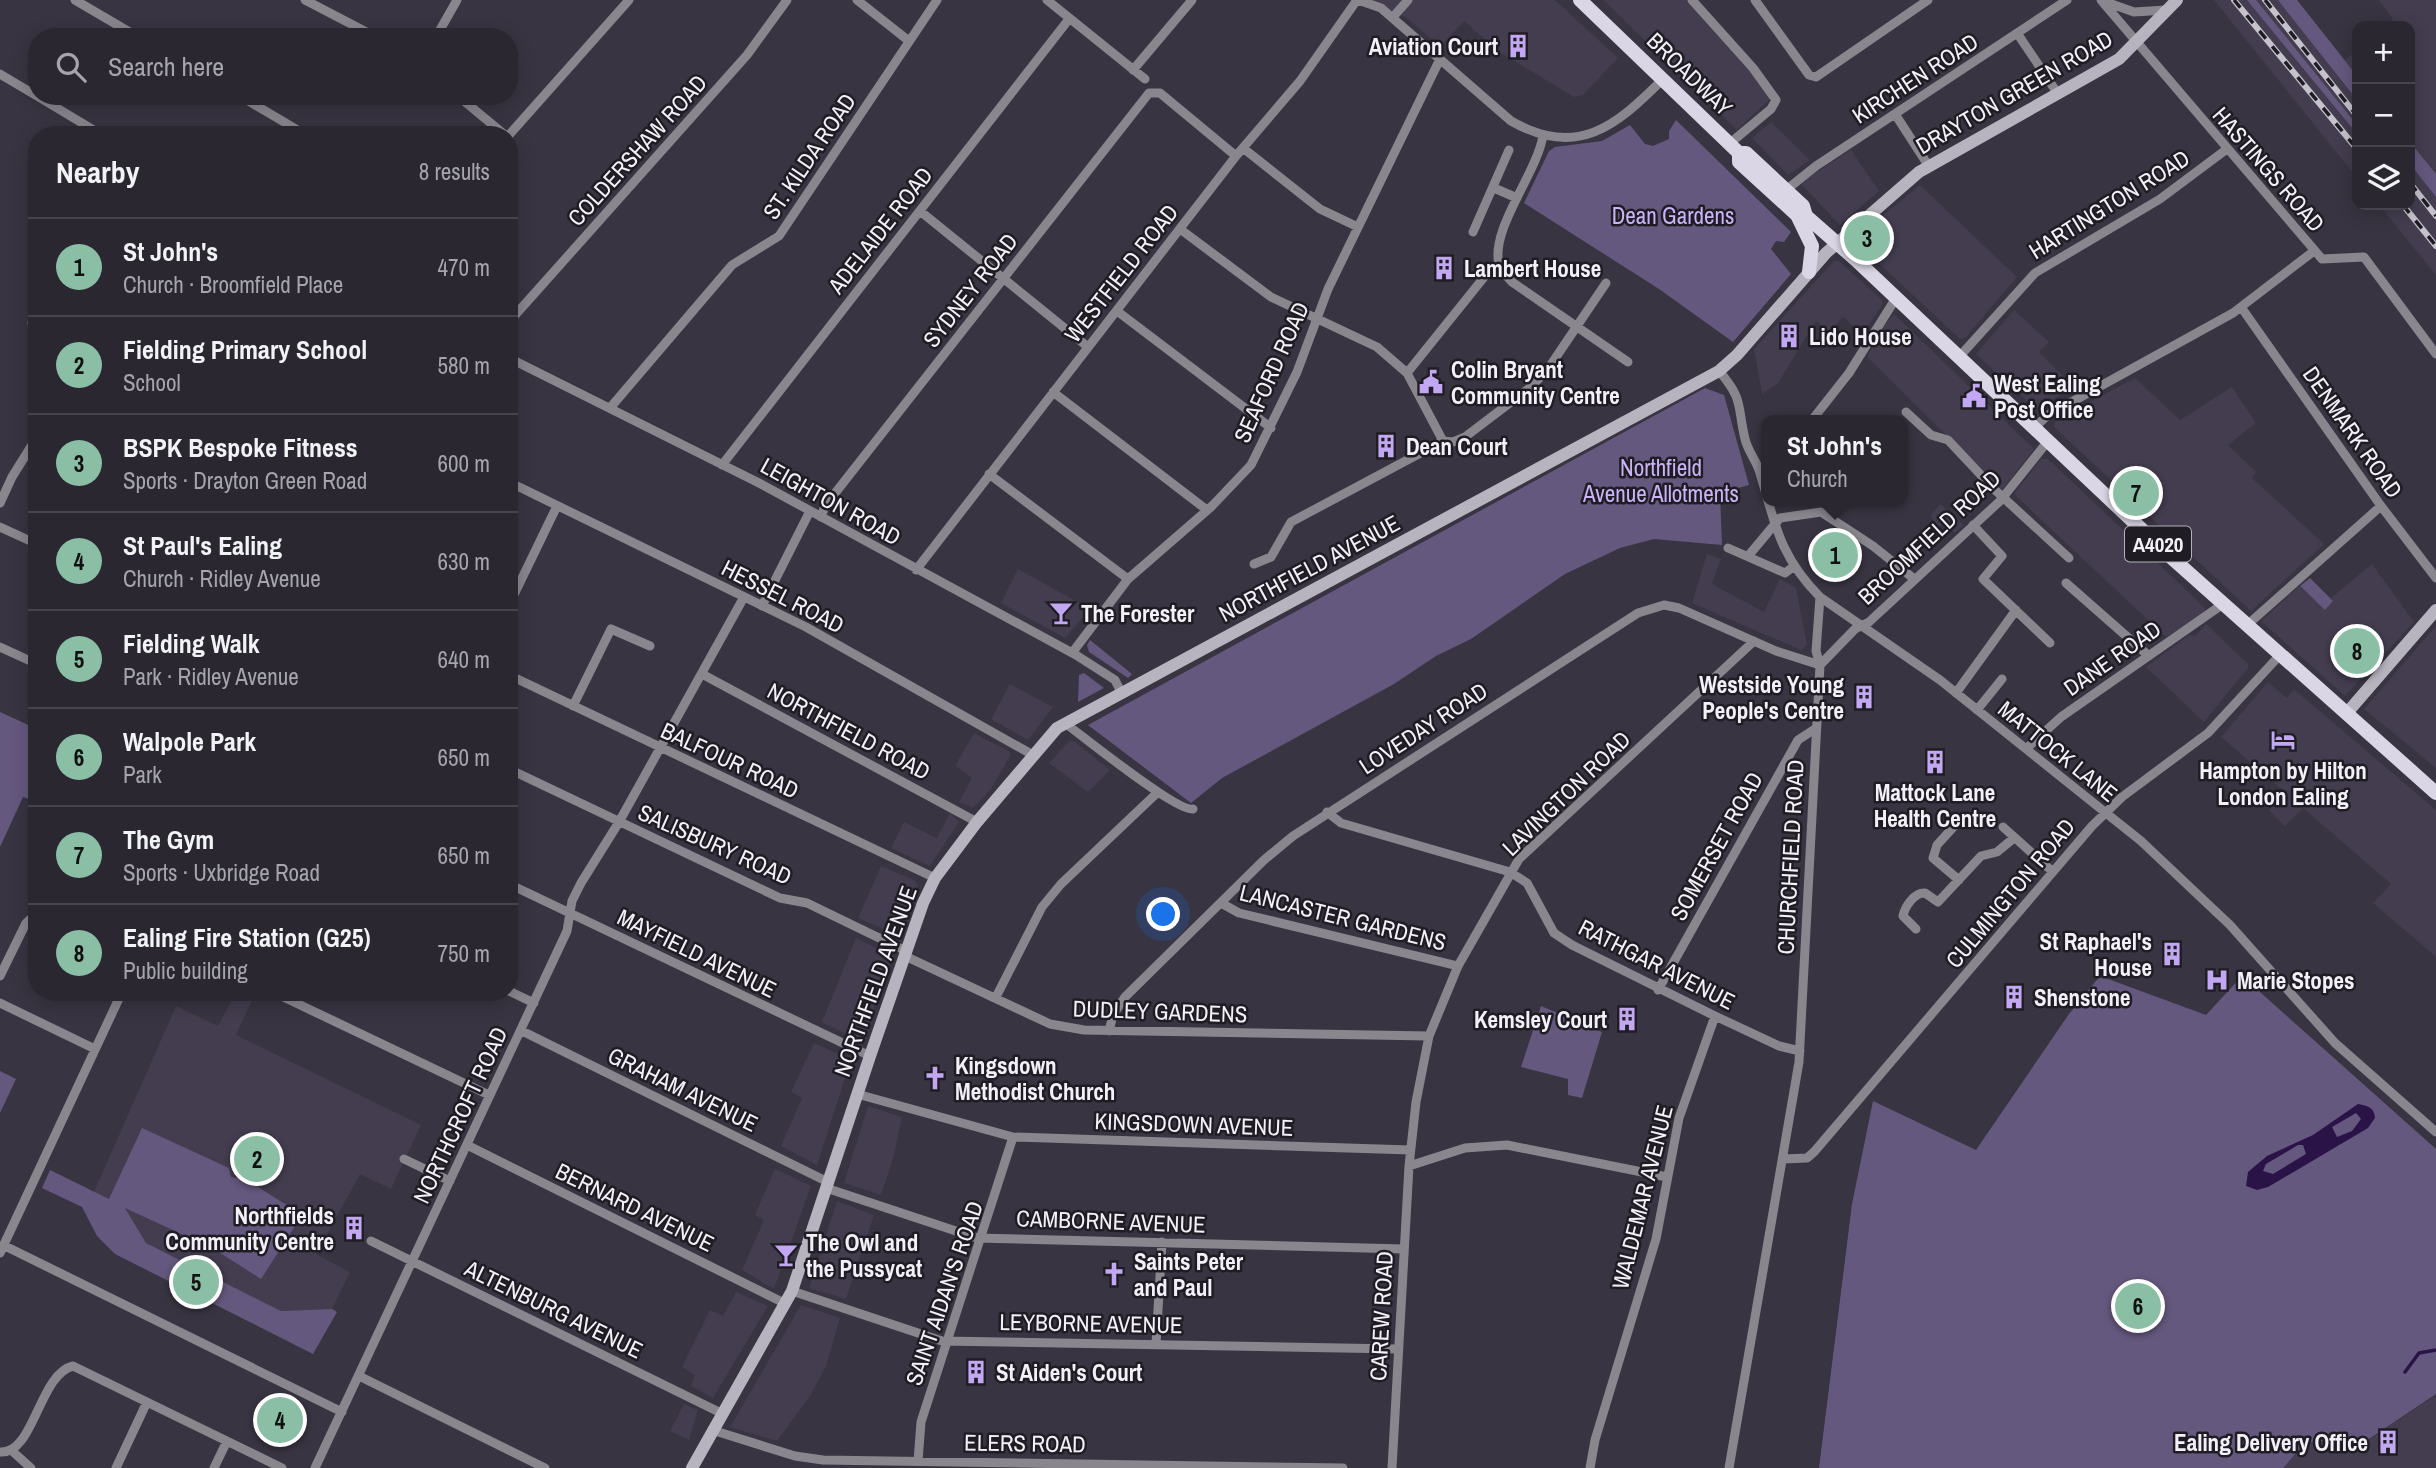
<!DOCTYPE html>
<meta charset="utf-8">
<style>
body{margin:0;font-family:"Archivo Narrow",sans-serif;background:#322f39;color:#f1f3f6}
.controls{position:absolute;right:21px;top:21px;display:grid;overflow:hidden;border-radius:14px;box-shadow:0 4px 18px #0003}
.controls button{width:63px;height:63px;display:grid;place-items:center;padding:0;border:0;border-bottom:2px solid #46444d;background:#2a2731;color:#f1f3f6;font:35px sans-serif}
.you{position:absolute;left:1164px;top:915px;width:24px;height:24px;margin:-18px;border:5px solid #fff;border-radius:50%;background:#1a73e8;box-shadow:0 0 0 10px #1a73e833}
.badge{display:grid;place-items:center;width:46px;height:46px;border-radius:50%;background:#8abfa5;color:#111;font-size:23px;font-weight:700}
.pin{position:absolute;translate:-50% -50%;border:4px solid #fff;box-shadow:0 2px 7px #0006}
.popup{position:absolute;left:1761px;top:415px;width:147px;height:91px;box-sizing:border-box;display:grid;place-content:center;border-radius:14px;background:#2a2731;filter:drop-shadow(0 2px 5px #0005);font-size:23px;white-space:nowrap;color:#a5a5ab}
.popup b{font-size:26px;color:#f1f3f6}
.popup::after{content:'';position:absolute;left:50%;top:100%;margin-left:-14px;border:14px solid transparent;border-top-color:#2a2731}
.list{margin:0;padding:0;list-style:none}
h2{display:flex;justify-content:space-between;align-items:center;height:91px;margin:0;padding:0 28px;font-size:30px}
h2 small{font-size:23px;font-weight:400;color:#a5a5ab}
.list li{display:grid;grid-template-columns:46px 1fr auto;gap:21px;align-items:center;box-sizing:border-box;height:98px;padding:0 28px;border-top:2px solid #46444d}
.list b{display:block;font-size:26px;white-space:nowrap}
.list p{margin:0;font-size:23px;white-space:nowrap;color:#a5a5ab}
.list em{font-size:23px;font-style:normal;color:#a5a5ab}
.icon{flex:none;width:38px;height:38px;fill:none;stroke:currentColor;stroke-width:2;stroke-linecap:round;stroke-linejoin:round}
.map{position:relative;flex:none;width:2436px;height:1468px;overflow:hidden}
.search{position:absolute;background:#2a2731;box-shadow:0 4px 18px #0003;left:28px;top:28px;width:490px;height:77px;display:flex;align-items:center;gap:18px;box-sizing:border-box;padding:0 24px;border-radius:28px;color:#a5a5ab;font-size:26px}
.panel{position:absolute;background:#2a2731;box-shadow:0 4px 18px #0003;left:28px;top:126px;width:490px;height:875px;border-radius:28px}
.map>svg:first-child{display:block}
.built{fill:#433d4f}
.green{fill:#65587e}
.water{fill:#2a1347;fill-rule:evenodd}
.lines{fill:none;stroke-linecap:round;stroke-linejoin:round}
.stream{stroke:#2a1347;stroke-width:3.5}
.street{stroke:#89868e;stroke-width:9}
.secondary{stroke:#b7b4bf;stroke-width:12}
.primary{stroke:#dbd6e5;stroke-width:14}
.rail-casing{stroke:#c5c2cc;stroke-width:6}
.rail{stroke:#1f1d23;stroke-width:3.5;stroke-dasharray:10;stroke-linecap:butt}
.labels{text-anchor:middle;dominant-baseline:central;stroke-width:5;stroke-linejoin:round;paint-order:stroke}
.shield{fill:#1f1d23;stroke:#b3b1b9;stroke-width:2}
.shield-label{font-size:21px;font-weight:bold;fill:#f3f0f9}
.poi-label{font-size:23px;font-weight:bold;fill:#f3f0f9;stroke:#1f1d23;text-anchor:start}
.street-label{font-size:23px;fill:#f3f0f9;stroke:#1f1d23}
.park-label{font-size:23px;fill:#cbb3f7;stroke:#1f1d23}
</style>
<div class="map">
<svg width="2436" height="1468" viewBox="0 0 2436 1468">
<rect width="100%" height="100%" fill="#383441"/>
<path class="built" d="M1372,0H1555L1618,58L1583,95L1574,97L1498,51L1464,21L1440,47L1407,18Z
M1603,0H1691L1774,95L1737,130Z
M2214,0H2297L2345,60L2357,50V178Z
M2379,0H2436V275L2379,205H2410V26H2385L2393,19Z
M1771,122L1810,160L1788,175L1752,138Z
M1851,150L1879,191L1840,225L1800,183Z
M1920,185L2017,277L1965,338L1960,339L1857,243V237Z
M1834,261H1839L1882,300V305L1863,334L1843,317L1830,332L1816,321L1778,383L1762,394L1754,349Z
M2014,310L2049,342L2039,352L2065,378L2071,389L2036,409L1976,354Z
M1894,314L2034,449L2002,490L1867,357L1883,327Z
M2135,378L2180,420L2232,387L2256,423L2228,445L2256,472L2252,478L2324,544L2251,611L2054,427L2055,420Z
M2041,459H2048L2119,526L2205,608V613L2166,637L2014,494Z
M1940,504L1964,525L1954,533L1945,523L1939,527L1930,516Z
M1707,554L1721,559L1712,584L1764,612L1780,579L1796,588L1807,645L1801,650L1692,603Z
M2372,564L2414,622L2345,696L2261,621L2299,586L2326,610L2332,597Z
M1018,569L1090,609L1065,638L1001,603Z
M2206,624L2248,664V668L2204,722L2146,667L2189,635L2195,636Z
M2436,626V768L2364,709Z
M2268,682L2287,698L2294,689L2436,810V957L2373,903L2391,884L2303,808L2285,826L2269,810L2285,792L2221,737Z
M1010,684L1053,707L1028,740L991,719Z
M974,733L1010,752V756L991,789L973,808L959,802L972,778L955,766Z
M1069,741H1074L1110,770L1088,792L1049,763Z
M950,813L959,822L930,866L891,848L904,822L937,838Z
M881,866L914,880L918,885L900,936L858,918Z
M856,938L892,956L862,1042L822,1022Z
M236,992L255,994L236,1035L421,1125L391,1189L360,1174L316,1254L350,1272L332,1309L281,1311L146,1243L124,1207L94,1192L176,1006L218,1026Z
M814,1043L851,1060L817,1165L781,1146L802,1098L791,1092Z
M868,1106L902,1117L893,1159L881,1195L844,1183Z
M775,1169L811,1186L774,1289L742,1270L764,1220L755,1215Z
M837,1201L874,1215L846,1299L809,1288Z
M736,1292L768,1306L713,1398L691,1386L695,1375L682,1367L710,1310L723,1316Z
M801,1305L840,1318L826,1366L810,1396L777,1441L730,1427Z
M2436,1395V1468H2283L2300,1445L2311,1441L2339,1443L2350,1452Z
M684,1404L698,1410L689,1440L670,1431Z"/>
<path class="green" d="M2247,0H2256L2265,11L2357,125V134Z
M2278,0H2297L2357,76V100Z
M1676,120L1791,232L1784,242L1776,241L1771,249L1791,274L1733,342L1659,289L1524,203L1549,151L1555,147L1602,141L1630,125L1645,144L1653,146L1669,139V131Z
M2410,142L2436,174V197L2410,164Z
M1705,388L1724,395L1749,485L1720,493L1722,545L1654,539L1620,548L1565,574L1471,639L1436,656L1394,684L1222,778L1191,803L1088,725Z
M2310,578L2333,601L2325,610L2300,586Z
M1090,640L1132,674L1128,678L1089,652L1087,645Z
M1084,673L1104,688L1078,702L1079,675Z
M0,712L37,729V802L23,797L0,847Z
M2100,976L2206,1015L2242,976L2436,1149V1394L2348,1453L2339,1443C2303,1437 2305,1444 2283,1468H1819L1852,1204L1873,1101L1976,1150L2069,1014Z
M1541,1006L1602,1032L1582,1098L1568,1095V1079L1521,1067Z
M0,1071L16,1079L0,1113Z
M142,1128L229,1168L231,1177L238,1178L243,1171L255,1185L302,1215L261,1279L214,1249L125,1208L146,1243L281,1311L332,1309L337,1312L313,1354L115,1254L97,1236L82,1207L42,1188L50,1170L109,1199Z"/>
<path class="water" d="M2358,1104C2368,1106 2374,1107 2375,1118L2368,1128L2268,1187L2257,1190L2246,1186L2248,1172L2267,1156L2313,1135ZM2356,1113L2361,1119L2352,1131L2337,1137L2332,1127ZM2298,1145H2303L2306,1154L2273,1174L2263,1171L2266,1164Z"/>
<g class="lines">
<path class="stream" d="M2405,1372L2419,1353L2436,1350"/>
<path class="street" d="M75,0L138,37
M305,0L376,37
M857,0L909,41
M1047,0L1145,79
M1358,0L1381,8L1511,121C1578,159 1616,126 1663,79
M1692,0L1753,68L1776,100L1771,109L1729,144
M1755,0L1809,75L1816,77L1928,0
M2101,0L2322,259L2364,257L2436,354
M2103,1L2134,12L2166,10
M1393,17L1408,0
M2017,33L2058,94
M436,37L457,0
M1133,70L1192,0
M0,74L37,96
M37,96L102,135
M240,96L306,135
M458,96L505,135
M1895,114L1928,165
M509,135L629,0
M1543,135C1538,172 1490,228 1499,265C1501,271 1508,277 1512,282L1628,362
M1243,148L1320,209L1358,227
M1494,188L1517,198
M1786,190L1816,166L2067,0
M920,211L1088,347
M1180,229L1271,297L1377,347L1407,373L1443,441L1453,442L1465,437L1532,386L1548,369L1606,283
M1473,232L1509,150
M2241,307L2381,506L2436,578
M1117,311L1271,428
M509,322L747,55L787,0
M32,323L37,311
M1959,357L2035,273L2160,199L2227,149
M509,358L759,483L1076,655L1115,680L1122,694
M1719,371C1744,400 1737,405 1745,439C1748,452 1757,461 1760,473C1775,524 1780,557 1820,597L1940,680L2141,841L2230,925L2335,1043L2436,1132
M1407,373L1489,271L1500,267
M1053,392L1207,510
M610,408L732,265L779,236L937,0
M1906,412L1931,435L1948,440L1995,490L2069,558
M1812,420L1849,373L1896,298
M2034,428L2048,415L2233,313L2314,251
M722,465L1069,19
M989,474L1128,579
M509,482L806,627L1033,755
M0,503L12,477L37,437
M821,517L825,506L1149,93H1160L1236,156
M1973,525L2002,556L1983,579L2050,643
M0,527L37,544
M1728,548L1785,573L1793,567
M1749,555L1780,518L1821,512L1873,546L1913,578
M1254,564L1271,557L1291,522L1443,441
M916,570L1236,156L1300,81L1357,0
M2066,583L2149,656
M509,605L557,506
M762,606L810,511
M2246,626L2381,506
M0,647L37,664
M1072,653L1128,579L1212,506L1251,465L1297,372L1328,289L1440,59
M1820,665L1855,629L1869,622L2000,501L2048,441
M702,674L977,822
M509,675L935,878
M1956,693L2016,610
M573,706L611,629L650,646
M1977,710L2002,679
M1068,721L1070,727C1089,741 1177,812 1193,809
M2027,748L2061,717L2223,604
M509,769L780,898L807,903L906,951
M1327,812L1341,823L1510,872L1527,883L1554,933L1572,945L1715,1016L1779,1046L1800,1051
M1958,822L1937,845L1933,858L1959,880
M2003,827L2053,872
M509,884L870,1056
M1221,903L1239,913L1458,966
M1916,929L1903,916C1905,906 1915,892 1925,893L1938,902L1981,856L1997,852L2014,838
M905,956L1050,1024L1084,1030L1429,1036
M0,976L26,923L37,913
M1658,990L1798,740L1815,729
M509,991L534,1003
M273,992L489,1095
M996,997L1042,907L1061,884L1158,792
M0,1003L95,1049
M522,1031L828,1182
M1109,1031L1113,1015L1125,997L1264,860L1293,836L1638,613L1664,605L1679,608L1776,651L1820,665
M857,1094L1013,1137L1410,1150
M467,1145L786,1304
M404,1159L450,1181
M1783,1159L1807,1158L1814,1152L2092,826L2122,797L2208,733L2279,656
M1409,1166L1465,1148L1507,1145L1667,1177
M826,1188L977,1238L1404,1249
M371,1241L721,1413
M3,1245L342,1412
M0,1253L122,992
M792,1291L942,1341L1398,1349
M1156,1344L1162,1242
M359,1376L545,1468
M712,1430L795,1456L823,1460L1343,1468
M11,1450L31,1468
M0,1452C34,1455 39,1374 73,1366L282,1468
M918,1461L921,1422L1013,1137
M116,1468L147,1402
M214,1468L227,1441
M315,1468L567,931L572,901L581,883L619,822L744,597
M1392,1468L1409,1166L1416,1102L1429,1036L1458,966L1519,859L1754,641
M1590,1468L1595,1440L1656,1239L1679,1118L1715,1016
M1729,1468L1799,1062L1820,665L1816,651L1820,597"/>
<path class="secondary" d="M2346,714L2436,610
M692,1468L792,1291L870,1056L923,903L935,878L977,822L1057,728L1719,371L1737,355L1826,253L1919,172L2119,59L2177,0"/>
<path class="primary" d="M1580,0L1739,153H1746L1803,206L1806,216
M1739,153V162L1797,215L1806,216L1855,259L2172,558L2436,793
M1797,215L1812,246L1809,272"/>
<g class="rail-casing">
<path id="rail" d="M2234,0L2357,149
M2265,0L2357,116
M2410,183L2436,216
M2403,205L2436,246"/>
</g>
<use href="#rail" class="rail"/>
</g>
<defs>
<g id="building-bare" transform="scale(1.89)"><path d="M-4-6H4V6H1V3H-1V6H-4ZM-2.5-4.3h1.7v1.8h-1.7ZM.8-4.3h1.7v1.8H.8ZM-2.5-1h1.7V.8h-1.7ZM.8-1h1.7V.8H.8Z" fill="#c2a8f2" stroke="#1f1d23" stroke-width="2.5" paint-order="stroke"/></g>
<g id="civic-bare" transform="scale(1.89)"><path d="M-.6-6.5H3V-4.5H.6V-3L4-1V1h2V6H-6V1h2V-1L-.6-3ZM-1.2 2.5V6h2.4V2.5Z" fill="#c2a8f2" stroke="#1f1d23" stroke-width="2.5" paint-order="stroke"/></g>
<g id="bar-bare" transform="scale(1.89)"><path d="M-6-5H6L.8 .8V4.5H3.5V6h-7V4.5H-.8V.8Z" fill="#c2a8f2" stroke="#1f1d23" stroke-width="2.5" paint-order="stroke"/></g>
<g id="hotel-bare" transform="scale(1.89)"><path d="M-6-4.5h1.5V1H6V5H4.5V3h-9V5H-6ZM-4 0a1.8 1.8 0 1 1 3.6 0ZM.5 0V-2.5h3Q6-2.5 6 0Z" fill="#c2a8f2" stroke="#1f1d23" stroke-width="2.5" paint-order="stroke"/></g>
<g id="hospital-bare" transform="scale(1.89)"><path d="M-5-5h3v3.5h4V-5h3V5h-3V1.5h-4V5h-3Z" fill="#c2a8f2" stroke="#1f1d23" stroke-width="2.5" paint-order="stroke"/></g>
<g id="church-bare" transform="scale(1.89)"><path d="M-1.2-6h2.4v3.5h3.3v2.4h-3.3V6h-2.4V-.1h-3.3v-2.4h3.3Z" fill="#c2a8f2" stroke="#1f1d23" stroke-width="2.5" paint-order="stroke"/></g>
</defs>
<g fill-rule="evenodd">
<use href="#building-bare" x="1518" y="46"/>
<use href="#building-bare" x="1444" y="268"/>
<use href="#building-bare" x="1789" y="336"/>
<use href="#civic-bare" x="1431" y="382"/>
<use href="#civic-bare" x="1974" y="396"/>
<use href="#building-bare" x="1386" y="446"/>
<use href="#bar-bare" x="1061" y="613"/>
<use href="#building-bare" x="1864" y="697"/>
<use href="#hotel-bare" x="2283" y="740"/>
<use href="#building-bare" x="1935" y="762"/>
<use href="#building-bare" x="2172" y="954"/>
<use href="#hospital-bare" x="2217" y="980"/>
<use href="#building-bare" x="2014" y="997"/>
<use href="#building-bare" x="1627" y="1019"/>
<use href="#church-bare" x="935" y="1078"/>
<use href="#building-bare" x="354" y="1228"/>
<use href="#bar-bare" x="786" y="1255"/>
<use href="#church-bare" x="1114" y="1274"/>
<use href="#building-bare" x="976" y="1372"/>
<use href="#building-bare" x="2388" y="1442"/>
</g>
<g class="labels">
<rect class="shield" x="2125" y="526.5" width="66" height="35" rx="5"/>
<g class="shield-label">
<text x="2158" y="544">A4020</text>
</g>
<g class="poi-label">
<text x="1498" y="46" text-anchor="end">Aviation Court</text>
<text x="1464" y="268">Lambert House</text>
<text x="1809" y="336">Lido House</text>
<text x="1451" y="369">Colin Bryant<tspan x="1451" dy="26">Community Centre</tspan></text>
<text x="1994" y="383">West Ealing<tspan x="1994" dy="26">Post Office</tspan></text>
<text x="1406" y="446">Dean Court</text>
<text x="1081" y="613">The Forester</text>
<text x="1844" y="684" text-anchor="end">Westside Young<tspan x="1844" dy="26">People's Centre</tspan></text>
<text x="2283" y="770" text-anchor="middle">Hampton by Hilton<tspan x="2283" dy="26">London Ealing</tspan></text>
<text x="1935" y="792" text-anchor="middle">Mattock Lane<tspan x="1935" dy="26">Health Centre</tspan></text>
<text x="2152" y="941" text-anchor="end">St Raphael's<tspan x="2152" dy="26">House</tspan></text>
<text x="2237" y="980">Marie Stopes</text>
<text x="2034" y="997">Shenstone</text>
<text x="1607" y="1019" text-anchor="end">Kemsley Court</text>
<text x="955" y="1065">Kingsdown<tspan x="955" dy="26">Methodist Church</tspan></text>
<text x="334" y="1215" text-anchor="end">Northfields<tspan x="334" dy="26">Community Centre</tspan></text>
<text x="806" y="1242">The Owl and<tspan x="806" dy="26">the Pussycat</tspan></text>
<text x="1134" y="1261">Saints Peter<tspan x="1134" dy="26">and Paul</tspan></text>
<text x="996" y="1372">St Aiden's Court</text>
<text x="2368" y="1442" text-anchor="end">Ealing Delivery Office</text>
</g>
<g class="street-label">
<text transform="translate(1690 74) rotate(44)">BROADWAY</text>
<text transform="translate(1915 78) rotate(-33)">KIRCHEN ROAD</text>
<text transform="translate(2014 92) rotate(-30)">DRAYTON GREEN ROAD</text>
<text transform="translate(637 150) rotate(-48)">COLDERSHAW ROAD</text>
<text transform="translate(809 156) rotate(-56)">ST. KILDA ROAD</text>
<text transform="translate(2269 169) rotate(49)">HASTINGS ROAD</text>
<text transform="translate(2109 204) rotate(-32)">HARTINGTON ROAD</text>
<text transform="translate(880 230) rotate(-52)">ADELAIDE ROAD</text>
<text transform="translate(1121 273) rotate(-52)">WESTFIELD ROAD</text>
<text transform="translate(970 290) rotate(-52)">SYDNEY ROAD</text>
<text transform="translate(1271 372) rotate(-66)">SEAFORD ROAD</text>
<text transform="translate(2353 432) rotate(55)">DENMARK ROAD</text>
<text transform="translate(831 501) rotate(29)">LEIGHTON ROAD</text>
<text transform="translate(1929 537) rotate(-43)">BROOMFIELD ROAD</text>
<text transform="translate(1309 568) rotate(-28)">NORTHFIELD AVENUE</text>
<text transform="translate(783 596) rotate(27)">HESSEL ROAD</text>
<text transform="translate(2112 658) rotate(-35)">DANE ROAD</text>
<text transform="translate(1423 728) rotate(-33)">LOVEDAY ROAD</text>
<text transform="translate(849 731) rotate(28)">NORTHFIELD ROAD</text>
<text transform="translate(2058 751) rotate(39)">MATTOCK LANE</text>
<text transform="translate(730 760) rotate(25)">BALFOUR ROAD</text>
<text transform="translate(1566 793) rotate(-44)">LAVINGTON ROAD</text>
<text transform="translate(715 844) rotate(24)">SALISBURY ROAD</text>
<text transform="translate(1716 846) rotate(-61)">SOMERSET ROAD</text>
<text transform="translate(1790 857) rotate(-87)">CHURCHFIELD ROAD</text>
<text transform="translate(2010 893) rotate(-50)">CULMINGTON ROAD</text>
<text transform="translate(1343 917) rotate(14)">LANCASTER GARDENS</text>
<text transform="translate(697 953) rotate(26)">MAYFIELD AVENUE</text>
<text transform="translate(1657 964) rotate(27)">RATHGAR AVENUE</text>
<text transform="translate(875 981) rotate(-70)">NORTHFIELD AVENUE</text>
<text transform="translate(1160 1011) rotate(2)">DUDLEY GARDENS</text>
<text transform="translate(683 1089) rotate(26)">GRAHAM AVENUE</text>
<text transform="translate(460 1115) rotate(-65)">NORTHCROFT ROAD</text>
<text transform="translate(1194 1124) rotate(2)">KINGSDOWN AVENUE</text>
<text transform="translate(1642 1197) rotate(-76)">WALDEMAR AVENUE</text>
<text transform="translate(635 1207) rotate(26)">BERNARD AVENUE</text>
<text transform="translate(1111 1221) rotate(2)">CAMBORNE AVENUE</text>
<text transform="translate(944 1293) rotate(-71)">SAINT AIDAN'S ROAD</text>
<text transform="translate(554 1309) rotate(26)">ALTENBURG AVENUE</text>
<text transform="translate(1381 1316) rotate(-87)">CAREW ROAD</text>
<text transform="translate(1091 1323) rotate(1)">LEYBORNE AVENUE</text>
<text transform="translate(1025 1443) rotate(1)">ELERS ROAD</text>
</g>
<g class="park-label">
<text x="1673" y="215">Dean Gardens</text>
<text x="1661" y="467">Northfield<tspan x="1661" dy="26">Avenue Allotments</tspan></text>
</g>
</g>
</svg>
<div class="controls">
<button>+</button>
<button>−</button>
<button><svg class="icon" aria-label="layers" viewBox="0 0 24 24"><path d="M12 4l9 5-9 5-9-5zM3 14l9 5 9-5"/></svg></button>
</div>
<div class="you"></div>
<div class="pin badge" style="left:1835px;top:555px">1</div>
<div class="popup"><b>St John's</b>Church</div>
<div class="pin badge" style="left:257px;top:1159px">2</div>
<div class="pin badge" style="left:1867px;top:238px">3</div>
<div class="pin badge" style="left:280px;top:1420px">4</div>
<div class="pin badge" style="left:196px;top:1282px">5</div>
<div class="pin badge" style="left:2138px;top:1306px">6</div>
<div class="pin badge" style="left:2136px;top:493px">7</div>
<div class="pin badge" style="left:2357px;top:651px">8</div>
<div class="search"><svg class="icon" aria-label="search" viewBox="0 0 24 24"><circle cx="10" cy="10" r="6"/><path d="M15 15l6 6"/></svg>Search here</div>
<section class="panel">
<h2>Nearby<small>8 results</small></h2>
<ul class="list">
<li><span class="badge">1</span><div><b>St John's</b><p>Church · Broomfield Place</p></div><em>470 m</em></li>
<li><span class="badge">2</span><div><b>Fielding Primary School</b><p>School</p></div><em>580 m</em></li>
<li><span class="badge">3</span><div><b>BSPK Bespoke Fitness</b><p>Sports · Drayton Green Road</p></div><em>600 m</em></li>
<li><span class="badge">4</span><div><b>St Paul's Ealing</b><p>Church · Ridley Avenue</p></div><em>630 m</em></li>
<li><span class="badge">5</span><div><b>Fielding Walk</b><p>Park · Ridley Avenue</p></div><em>640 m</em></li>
<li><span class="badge">6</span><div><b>Walpole Park</b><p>Park</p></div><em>650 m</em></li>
<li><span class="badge">7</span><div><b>The Gym</b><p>Sports · Uxbridge Road</p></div><em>650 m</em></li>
<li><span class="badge">8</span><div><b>Ealing Fire Station (G25)</b><p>Public building</p></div><em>750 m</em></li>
</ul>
</section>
</div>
